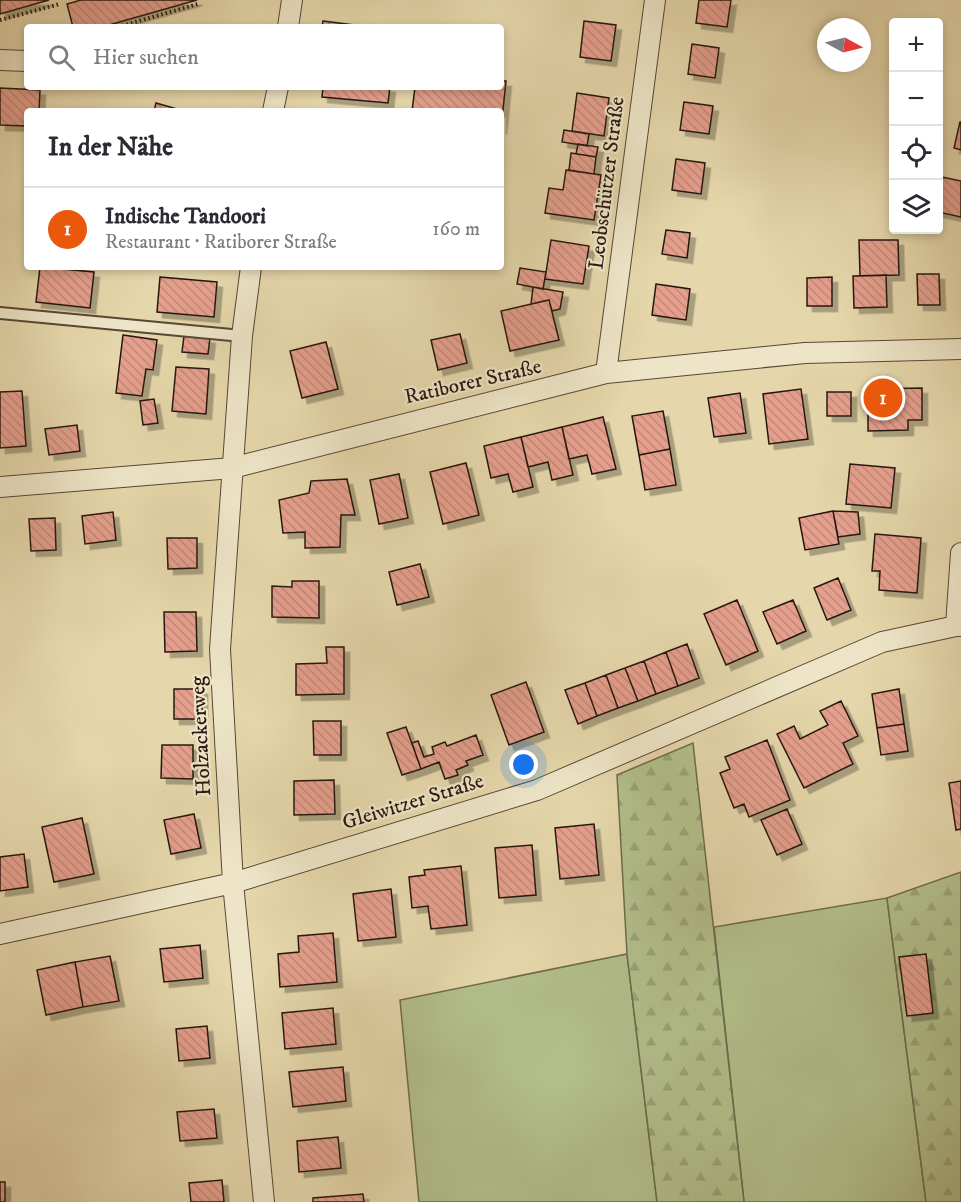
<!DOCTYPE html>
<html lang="de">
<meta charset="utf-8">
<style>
body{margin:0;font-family:"IM FELL DW Pica",serif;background:#f7f7f7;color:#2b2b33}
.controls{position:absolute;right:18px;top:18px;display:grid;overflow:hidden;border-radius:6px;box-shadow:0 3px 9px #0003}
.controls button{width:54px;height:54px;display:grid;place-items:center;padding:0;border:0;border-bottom:2px solid #e1e1e2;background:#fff;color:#2b2b33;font:30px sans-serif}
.compass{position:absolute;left:817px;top:18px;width:54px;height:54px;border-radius:50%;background:#fff;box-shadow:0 3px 9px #0003;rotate:97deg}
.you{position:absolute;left:524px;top:765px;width:21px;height:21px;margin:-15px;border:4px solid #fff;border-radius:50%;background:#1a73e8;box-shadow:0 0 0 9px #1a73e833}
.badge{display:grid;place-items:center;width:39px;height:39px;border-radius:50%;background:#ea580c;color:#fff;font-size:20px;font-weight:700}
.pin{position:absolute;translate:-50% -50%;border:3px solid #fff;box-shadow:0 2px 6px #0006}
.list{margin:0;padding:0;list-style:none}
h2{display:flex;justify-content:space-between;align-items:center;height:78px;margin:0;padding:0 24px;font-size:26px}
h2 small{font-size:20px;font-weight:400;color:#7c7c81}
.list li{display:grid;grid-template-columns:39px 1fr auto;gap:18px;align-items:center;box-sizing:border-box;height:84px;padding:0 24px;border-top:2px solid #e1e1e2}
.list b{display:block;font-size:22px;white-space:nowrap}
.list p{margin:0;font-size:20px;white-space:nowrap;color:#7c7c81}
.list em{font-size:20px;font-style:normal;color:#7c7c81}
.icon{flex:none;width:33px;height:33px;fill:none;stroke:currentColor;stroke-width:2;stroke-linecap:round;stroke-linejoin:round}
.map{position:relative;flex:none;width:961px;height:1202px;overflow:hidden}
.search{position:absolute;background:#fff;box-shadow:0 3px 9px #0003;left:24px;top:24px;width:480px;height:66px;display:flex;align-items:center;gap:15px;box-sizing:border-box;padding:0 21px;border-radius:6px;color:#7c7c81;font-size:22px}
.panel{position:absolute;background:#fff;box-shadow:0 3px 9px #0003;left:24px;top:108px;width:480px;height:162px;border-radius:6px}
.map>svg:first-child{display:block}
.green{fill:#b2bf8b;stroke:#6d6b4c;stroke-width:1.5}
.forest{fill:url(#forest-firs);stroke:#6d6b4c;stroke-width:1.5}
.building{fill:url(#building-back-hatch);stroke:#28170e;stroke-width:1.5;filter:url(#shadow)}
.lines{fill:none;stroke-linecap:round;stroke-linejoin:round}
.lane-casing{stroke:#574735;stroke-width:14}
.street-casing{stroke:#574735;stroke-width:22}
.path{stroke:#28170e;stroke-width:4;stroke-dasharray:1.5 3;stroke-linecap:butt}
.lane{stroke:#eee5c8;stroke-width:10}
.street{stroke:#eee5c8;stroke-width:20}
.labels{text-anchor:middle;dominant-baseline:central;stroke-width:4.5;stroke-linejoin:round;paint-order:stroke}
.street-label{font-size:21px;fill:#28170e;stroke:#eee5c8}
</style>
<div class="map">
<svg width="961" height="1202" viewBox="0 0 961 1202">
<defs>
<pattern id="forest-firs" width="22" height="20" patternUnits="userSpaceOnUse" patternTransform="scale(1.5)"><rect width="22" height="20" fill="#b2bf8b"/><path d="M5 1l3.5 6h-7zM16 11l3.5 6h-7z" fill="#99a377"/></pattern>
<pattern id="building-back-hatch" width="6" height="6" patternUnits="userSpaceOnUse" patternTransform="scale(1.5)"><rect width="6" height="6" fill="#e49f8d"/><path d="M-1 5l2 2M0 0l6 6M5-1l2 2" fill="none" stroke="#c48878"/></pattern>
<filter id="shadow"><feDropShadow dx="5.5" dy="5.5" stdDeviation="0" flood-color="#0004"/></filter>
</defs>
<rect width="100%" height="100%" fill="#e5d7ab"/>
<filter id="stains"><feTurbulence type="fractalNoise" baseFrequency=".00333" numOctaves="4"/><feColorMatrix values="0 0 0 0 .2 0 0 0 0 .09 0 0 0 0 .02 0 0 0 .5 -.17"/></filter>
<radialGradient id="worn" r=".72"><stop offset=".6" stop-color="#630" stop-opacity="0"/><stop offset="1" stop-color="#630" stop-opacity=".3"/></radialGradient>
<path class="green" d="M887,898L926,1202H744L714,927Z
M627,954L657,1202H419L400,1000Z"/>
<path class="forest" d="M693,743L744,1202H657L627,954L617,775Z
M961,872V1202H926L887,898Z"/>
<path class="building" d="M0,0H49L0,14Z
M81,0H197L102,27H73L67,4Z
M699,0H731L727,27L696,23Z
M323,21L354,25V27H322Z
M584,21L616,25L611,61L580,57Z
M692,44L719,48L715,78L688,74Z
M501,81H506L501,129V111H412L415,87H501Z
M323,87H390L388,103L322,97Z
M0,88L40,90L39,111H27V126L0,125Z
M577,93L609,98L604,136L572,131Z
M684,102L713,106L709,134L680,130Z
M156,103L184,111H154Z
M960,122H961V150L954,148Z
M564,130L589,134L587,146L562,142Z
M578,144L598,147L596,157L576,154Z
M571,153L596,157L594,174L569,170Z
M676,159L705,163L701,194L672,190Z
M566,170L601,175L594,220L545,213L549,188L563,190Z
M942,177L961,181V217L938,212V193Z
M666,230L690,233L687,258L662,254Z
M551,240L589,246L583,284L545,279Z
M859,240H898L899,275L860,276Z
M40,267L94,272L90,308L36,302Z
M520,268L546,272L543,289L517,284Z
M917,274H939L940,305H918Z
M886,275L887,307L854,308L853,276Z
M160,277L217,282L214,317L157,312Z
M832,277V306H807V278Z
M656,284L690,289L686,320L652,315Z
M533,287L563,292L560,309L552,311L549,300L531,304Z
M549,300L559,340L510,351L501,311Z
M460,334L467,363L438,370L431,340Z
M123,335L157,340L153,370L146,369L142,396L116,393Z
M184,336L210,338L208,354L182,352Z
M326,342L338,389L302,398L290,351Z
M176,367L209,369L206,414L172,411Z
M922,388V420H908V430L868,431V389Z
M801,389L808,439L769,444L763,394Z
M22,391L26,446L0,448V392Z
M827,392H851V416H827Z
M740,393L746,433L714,437L708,398Z
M154,399L158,423L143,425L140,401Z
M663,411L670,449L639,455L632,416Z
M603,417L616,469L592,474L587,455L569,459L562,427Z
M77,425L80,451L49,455L45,429Z
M562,427L573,475L552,480L548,462L528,467L521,437Z
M521,437L533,487L513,492L508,474L491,478L484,446Z
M670,449L676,485L645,490L639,455Z
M466,463L479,515L443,524L430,472Z
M850,464L895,468L891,508L846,504Z
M399,474L408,518L379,524L370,480Z
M347,479L355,515H341L340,547L305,548V532L283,533L279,500L309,493L311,481Z
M833,511L839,544L805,550L799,518Z
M833,511L858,512L860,534L838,537Z
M113,512L116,540L85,544L82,516Z
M55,518L56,550L31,551L29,519Z
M875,534L921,538L917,593L879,590L880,571H872Z
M167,538H197V568L168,569Z
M420,564L429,597L397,605L389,572Z
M838,578L851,610L827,620L814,588Z
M292,581H319V618L272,617V586L292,587Z
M737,600L758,651L726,665L704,614Z
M793,600L806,631L777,644L763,612Z
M164,612H196L197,651L165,652Z
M687,644L699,678L678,686L666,652Z
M326,647H344V694L296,695V664L327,663Z
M666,652L678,686L656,694L644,661Z
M644,661L656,694L638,701L625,668Z
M625,668L638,701L618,708L606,675Z
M606,675L618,708L597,716L585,683Z
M526,682L544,732L509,745L491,695Z
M585,683L597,716L578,724L565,690Z
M174,689H202V719H174Z
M899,689L904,724L877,728L872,694Z
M841,701L858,736L843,743L853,764L804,788L777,734L794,726L800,739L828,725L820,711Z
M313,721H341V755H314Z
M904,724L908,751L881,755L877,728Z
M406,727L421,769L402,775L387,733Z
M476,735L483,755L466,761L468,765L456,770L458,775L445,779L439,762L421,769L412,743L418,741L424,757L434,754L432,747L445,742L447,746Z
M767,740L790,800L749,817L744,804L734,808L720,773L730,769L725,757Z
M162,745H193V779L161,778Z
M334,780L335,814L294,815V781Z
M961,781V829L956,830L949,783Z
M787,809L802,844L777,855L761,820Z
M194,814L201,848L171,854L164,820Z
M82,818L94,874L54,882L42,827Z
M594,824L599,875L560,879L555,828Z
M532,845L536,895L499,898L495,848Z
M24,854L28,887L0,891V857Z
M461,866L467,925L431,929L428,906L412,908L409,877L425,875L424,870Z
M391,889L396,937L358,941L353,894Z
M333,933L337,982L280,987L278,954L299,952L298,936Z
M200,945L203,978L164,982L160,949Z
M926,954L933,1013L907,1016L899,957Z
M110,956L119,1001L83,1007L75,962Z
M75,962L83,1007L46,1015L37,970Z
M333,1008L336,1044L285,1049L282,1013Z
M207,1026L210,1058L179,1061L176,1029Z
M343,1067L346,1101L293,1107L289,1072Z
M214,1109L217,1138L180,1141L177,1112Z
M338,1137L341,1168L299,1172L297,1141Z
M222,1180L224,1202H191L189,1183Z
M0,1182H5V1202H0Z
M363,1194L364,1202H313V1198Z"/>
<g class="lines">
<g class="lane-casing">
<path id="lane" d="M0,313L242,336"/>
</g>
<g class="street-casing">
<path id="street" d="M288,27L292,0
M0,60L27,61
M273,111L278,87
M251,267L242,336L220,649L233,883L264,1202
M606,373L655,0
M0,487L232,468L606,373L805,353L961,349
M956,626L961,553
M0,934L233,883L537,790L882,642L956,626H961"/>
</g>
<path class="path" d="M0,20L60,4
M118,27L198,4"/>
<use href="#lane" class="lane"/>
<use href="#street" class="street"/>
</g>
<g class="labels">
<g class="street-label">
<text transform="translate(607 183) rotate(-83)">Leobschützer Straße</text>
<text transform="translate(473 382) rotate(-13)">Ratiborer Straße</text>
<text transform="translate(201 736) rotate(-93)">Holzackerweg</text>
<text transform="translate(413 802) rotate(-17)">Gleiwitzer Straße</text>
</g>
</g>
<rect width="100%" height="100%" filter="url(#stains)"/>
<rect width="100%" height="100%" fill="url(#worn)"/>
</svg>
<div class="controls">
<button>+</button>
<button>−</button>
<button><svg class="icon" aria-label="locate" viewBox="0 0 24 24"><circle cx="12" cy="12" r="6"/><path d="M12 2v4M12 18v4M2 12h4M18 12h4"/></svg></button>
<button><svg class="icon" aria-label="layers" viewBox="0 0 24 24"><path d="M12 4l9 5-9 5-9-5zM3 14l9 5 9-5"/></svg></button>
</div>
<svg class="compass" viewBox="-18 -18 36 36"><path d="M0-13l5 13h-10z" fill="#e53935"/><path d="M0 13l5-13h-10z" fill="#7c7c81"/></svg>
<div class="you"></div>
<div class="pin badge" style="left:883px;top:398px">1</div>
<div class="search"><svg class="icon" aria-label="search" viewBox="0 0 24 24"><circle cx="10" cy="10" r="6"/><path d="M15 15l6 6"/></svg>Hier suchen</div>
<section class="panel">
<h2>In der Nähe<small></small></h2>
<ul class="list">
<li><span class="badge">1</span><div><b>Indische Tandoori</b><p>Restaurant · Ratiborer Straße</p></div><em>160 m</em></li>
</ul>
</section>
</div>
